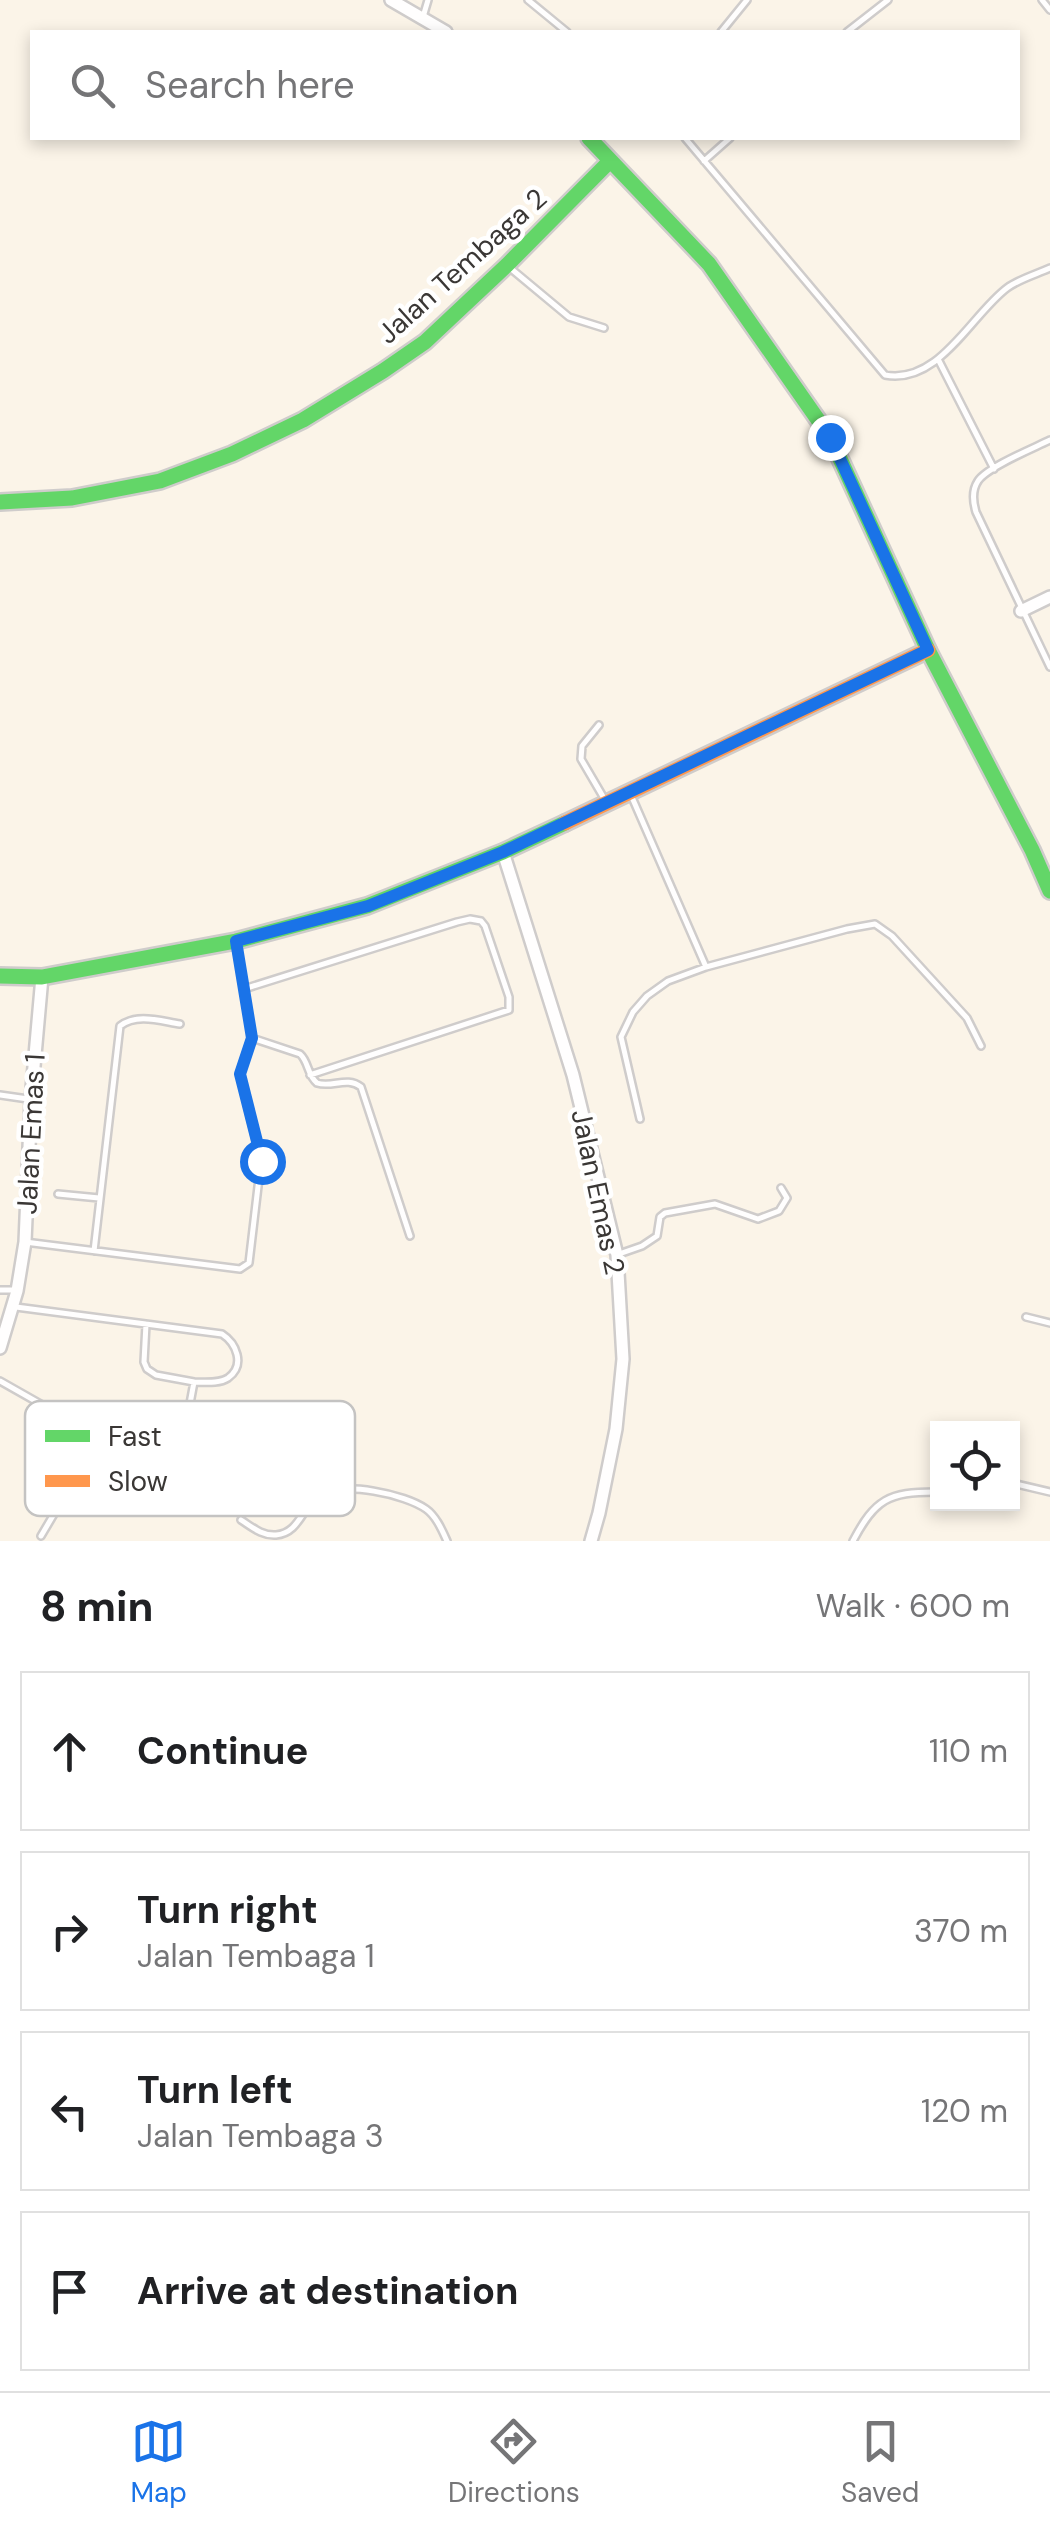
<!DOCTYPE html>
<meta charset="utf-8">
<style>
body{margin:0;font-family:"DM Sans",sans-serif;background:#f6f6f6;color:#202124}
.controls{position:absolute;right:30px;bottom:30px;display:grid;overflow:hidden;border-radius:0px;box-shadow:0 5px 15px #0003}
.controls button{width:90px;height:90px;display:grid;place-items:center;padding:0;border:0;border-bottom:2px solid #e0e0e0;background:#fff;color:#202124;font:50px sans-serif}
.stop{position:absolute;width:30px;height:30px;margin:-22px;border:8px solid #1a73e8;border-radius:50%;background:#fff}
.stop.end{background:#1a73e8;border-color:#fff;box-shadow:0 2px 10px #0008}
.list{margin:0;padding:0;list-style:none}
h2{display:flex;justify-content:space-between;align-items:center;height:130px;margin:0;padding:0 40px;font-size:42px}
h2 small{font-size:32px;font-weight:400;color:#757577}
.list li{display:grid;grid-template-columns:65px 1fr auto;gap:30px;align-items:center;box-sizing:border-box;height:160px;margin:0 20px 20px;padding:0 20px;border:2px solid #e0e0e0;border-radius:0px}
.list b{display:block;font-size:38px;white-space:nowrap}
.list p{margin:0;font-size:32px;white-space:nowrap;color:#757577}
.list em{font-size:32px;font-style:normal;color:#757577}
.icon{flex:none;width:55px;height:55px;fill:none;stroke:currentColor;stroke-width:2;stroke-linecap:round;stroke-linejoin:round}
.map{position:relative;flex:none;width:1050px;height:1541px;overflow:hidden}
.search{position:absolute;background:#fff;box-shadow:0 5px 15px #0003;left:30px;right:30px;top:30px;height:110px;display:flex;align-items:center;gap:25px;box-sizing:border-box;padding:0 35px;border-radius:0px;color:#757577;font-size:38px}
.sheet{height:850px;background:#fff}
nav{display:flex;justify-content:space-around;align-items:center;box-sizing:border-box;height:140px;border-top:2px solid #e0e0e0;background:#fff;font-size:28px;color:#757577}
nav a{display:grid;justify-items:center;gap:5px}
nav .on{color:#1a73e8}
.map>svg:first-child{display:block}
.industrial{fill:#fbf4e8;fill-rule:evenodd}
.lines{fill:none;stroke-linecap:round;stroke-linejoin:round}
.lane-casing{stroke:#cfcccb;stroke-width:10}
.street-casing{stroke:#cfcccb;stroke-width:16}
.fast-casing{stroke:#cfcccb;stroke-width:20}
.slow-casing{stroke:#cfcccb;stroke-width:20}
.lane{stroke:#fffefe;stroke-width:5}
.street{stroke:#fffefe;stroke-width:11}
.fast{stroke:#63d668;stroke-width:15}
.slow{stroke:#ff974d;stroke-width:15}
.route{stroke:#1a73e8;stroke-width:12}
.labels{text-anchor:middle;dominant-baseline:central;stroke-width:9;stroke-linejoin:round;paint-order:stroke}
.street-label{font-size:28px;fill:#3a3735;stroke:#fff}
.key{fill:#fff;stroke:#c4c3c2;stroke-width:2.5}
.key-label{font-size:28px;fill:#3a3735}
</style>
<div class="map">
<svg width="1050" height="1541" viewBox="0 0 1050 1541">
<rect width="100%" height="100%" fill="#fdfaf8"/>
<path class="industrial" d="M0,0H1050V1541H0ZM32,32H1018V138H32ZM938,1428H1012V1504H938Z"/>
<g class="lines">
<g class="lane-casing">
<path id="lane" d="M528,0L567,32
M1042,0L1050,10
M423,17L428,0
M721,32L747,0
M847,32L888,0
M685,138L885,375C939,385 971,315 1007,288C1019,279 1037,274 1050,268
M704,161L730,138
M509,267L569,317L604,328
M939,361L994,469
M1050,440C1034,448 987,467 978,481C972,490 973,502 976,512L1050,667
M599,725L582,746L581,759L605,800
M631,795L706,967
M244,989L457,922L470,919L481,921L485,926L509,997V1010L310,1075
M252,1038L300,1054C309,1062 307,1075 317,1083C332,1088 347,1076 361,1087L410,1236
M0,1095L28,1099
M640,1119L621,1037L633,1012L647,996L668,981L706,967L847,929L875,924L892,936L967,1018L981,1046
M58,1194L99,1198
M25,1242L240,1269L249,1263L261,1161L240,1075L252,1038L236,944
M94,1251L120,1026C137,1013 160,1021 180,1024
M619,1254L642,1246L657,1236L660,1217L665,1213L715,1204L758,1219L779,1211L787,1198L781,1188
M0,1290H14
M16,1307L222,1334C236,1343 246,1365 228,1378C219,1384 204,1382 194,1382L184,1436C196,1452 218,1458 236,1465
M1026,1317L1050,1323
M146,1324L144,1362L147,1369L156,1375L194,1382
M0,1381L90,1432L95,1438L94,1446L41,1536
M1012,1483L1050,1492
M241,1520C252,1527 262,1536 276,1535C300,1533 302,1506 320,1495C343,1481 405,1494 426,1509C436,1516 442,1530 447,1541
M853,1541C875,1499 889,1492 935,1492"/>
</g>
<g class="street-casing">
<path id="street" d="M391,0L446,32
M1021,611L1050,597
M503,852L573,1075L617,1255L623,1359L616,1429L599,1513L591,1541
M0,1348L17,1291L25,1242L31,1100L42,977"/>
</g>
<g class="fast-casing">
<path id="fast" d="M589,138L709,264L830,437L928,650L1032,850L1050,891
M0,502L72,498L160,481L232,454L303,420L383,371L425,342L507,265L610,161
M0,976L42,977L236,941L367,906L503,852L565,823"/>
</g>
<g class="slow-casing">
<path id="slow" d="M565,823L928,650"/>
</g>
<use href="#lane" class="lane"/>
<use href="#street" class="street"/>
<use href="#fast" class="fast"/>
<use href="#slow" class="slow"/>
</g>
<g class="lines">
<path class="route" d="M262,1161L240,1074L252,1038L236,941L368,906L503,852L928,650L830,437"/>
</g>
<g class="labels">
<g class="street-label">
<text transform="translate(462 266) rotate(-42)">Jalan Tembaga 2</text>
<text transform="translate(31 1134) rotate(-87)">Jalan Emas 1</text>
<text transform="translate(598 1192) rotate(78)">Jalan Emas 2</text>
</g>
</g>
<rect x="25" y="1401" width="330" height="115" rx="15" class="key"/>
<rect x="45" y="1430" width="45" height="12" fill="#63d668"/>
<rect x="45" y="1475" width="45" height="12" fill="#ff974d"/>
<g class="key-label">
<text x="108" y="1446">Fast</text>
<text x="108" y="1491">Slow</text>
</g>
</svg>
<div class="controls">
<button><svg class="icon" aria-label="locate" viewBox="0 0 24 24"><circle cx="12" cy="12" r="6"/><path d="M12 2v4M12 18v4M2 12h4M18 12h4"/></svg></button>
</div>
<div class="stop" style="left:262px;top:1161px"></div>
<div class="stop end" style="left:830px;top:437px"></div>
<div class="search"><svg class="icon" aria-label="search" viewBox="0 0 24 24"><circle cx="10" cy="10" r="6"/><path d="M15 15l6 6"/></svg>Search here</div>
</div>
<section class="sheet">
<h2>8 min<small>Walk · 600 m</small></h2>
<ul class="list">
<li><svg class="icon" aria-label="ahead" viewBox="0 0 24 24"><path d="M12 20V5M6 11l6-6 6 6"/></svg><div><b>Continue</b></div><em>110 m</em></li>
<li><svg class="icon" aria-label="right" viewBox="0 0 24 24"><path d="M7 20v-9h11M14 6l5 5-5 5"/></svg><div><b>Turn right</b><p>Jalan Tembaga 1</p></div><em>370 m</em></li>
<li><svg class="icon" aria-label="left" viewBox="0 0 24 24"><path d="M17 20v-9H6M10 6l-5 5 5 5"/></svg><div><b>Turn left</b><p>Jalan Tembaga 3</p></div><em>120 m</em></li>
<li><svg class="icon" aria-label="arrive" viewBox="0 0 24 24"><path d="M6 21V4h12l-3 4 3 4H6"/></svg><div><b>Arrive at destination</b></div></li>
</ul>
</section>
<nav>
<a class="on"><svg class="icon" aria-label="map" viewBox="0 0 24 24"><path d="M3 6l6-2 6 2 6-2v14l-6 2-6-2-6 2zM9 4v14M15 6v14"/></svg>Map</a>
<a><svg class="icon" aria-label="directions" viewBox="0 0 24 24"><path d="M12 3l9 9-9 9-9-9zM9 14v-3h6M13 9l2 2-2 2"/></svg>Directions</a>
<a><svg class="icon" aria-label="saved" viewBox="0 0 24 24"><path d="M7 4h10v16l-5-4-5 4z"/></svg>Saved</a>
</nav>
